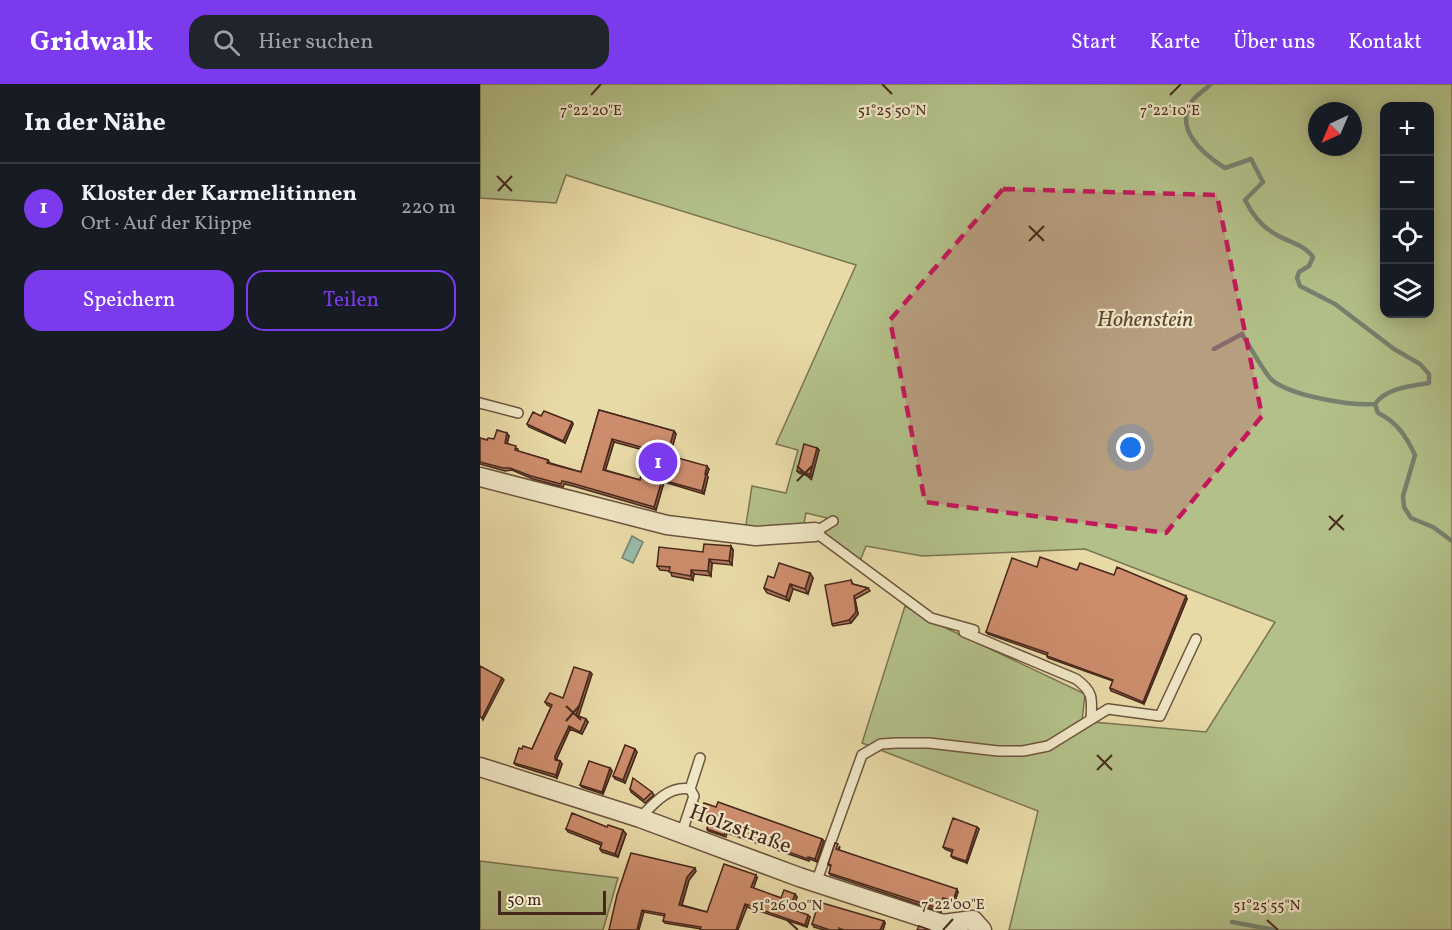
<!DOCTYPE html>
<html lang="de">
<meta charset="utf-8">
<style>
body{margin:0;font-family:Vollkorn,serif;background:#20242c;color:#f1f3f6}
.controls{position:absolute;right:18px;top:18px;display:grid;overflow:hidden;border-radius:12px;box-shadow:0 3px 15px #0003}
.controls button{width:54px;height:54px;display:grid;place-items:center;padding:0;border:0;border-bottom:2px solid #363941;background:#171b24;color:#f1f3f6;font:30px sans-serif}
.compass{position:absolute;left:828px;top:18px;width:54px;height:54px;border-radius:50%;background:#171b24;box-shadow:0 3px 15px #0003;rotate:224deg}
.scale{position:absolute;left:18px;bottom:15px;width:108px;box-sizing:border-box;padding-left:6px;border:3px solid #46281b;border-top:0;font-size:16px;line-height:21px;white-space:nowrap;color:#46281b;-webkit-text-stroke:4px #f0e7c6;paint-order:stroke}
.you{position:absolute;left:651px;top:364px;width:21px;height:21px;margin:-15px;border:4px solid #fff;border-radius:50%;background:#1a73e8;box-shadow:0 0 0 9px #1a73e833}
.badge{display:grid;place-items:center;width:39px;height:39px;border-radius:50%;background:#7c3aed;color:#fff;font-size:20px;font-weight:700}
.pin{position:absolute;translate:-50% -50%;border:3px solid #fff;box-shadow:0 2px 6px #0006}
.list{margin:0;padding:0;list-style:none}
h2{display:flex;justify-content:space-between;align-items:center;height:78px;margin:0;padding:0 24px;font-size:26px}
h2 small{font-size:20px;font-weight:400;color:#9ea1a6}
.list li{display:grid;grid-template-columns:39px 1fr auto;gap:18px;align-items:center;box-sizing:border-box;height:90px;padding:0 24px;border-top:2px solid #363941}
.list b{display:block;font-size:22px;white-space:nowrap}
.list p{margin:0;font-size:20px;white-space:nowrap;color:#9ea1a6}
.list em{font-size:20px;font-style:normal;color:#9ea1a6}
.actions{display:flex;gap:12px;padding:18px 24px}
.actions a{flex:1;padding:14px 0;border:2px solid #7c3aed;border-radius:18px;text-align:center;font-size:21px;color:#7c3aed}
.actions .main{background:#7c3aed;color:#fff}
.icon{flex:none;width:33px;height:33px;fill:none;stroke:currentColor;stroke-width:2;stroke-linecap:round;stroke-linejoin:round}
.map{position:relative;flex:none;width:972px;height:846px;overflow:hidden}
header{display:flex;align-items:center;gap:36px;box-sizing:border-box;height:84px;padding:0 30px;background:#7c3aed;color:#fff}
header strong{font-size:28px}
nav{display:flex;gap:33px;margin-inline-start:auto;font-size:21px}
.search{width:420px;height:54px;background:#20242c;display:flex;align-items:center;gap:15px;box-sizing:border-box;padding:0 21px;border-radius:18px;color:#9ea1a6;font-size:22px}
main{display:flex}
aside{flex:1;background:#171b24}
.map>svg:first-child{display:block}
.green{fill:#b3c089;stroke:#7c7452;stroke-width:1.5;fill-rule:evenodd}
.water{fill:#97bba7;stroke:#77806f;stroke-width:1.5}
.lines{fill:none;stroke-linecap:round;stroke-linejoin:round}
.stream{stroke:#77806f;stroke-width:4.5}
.service-casing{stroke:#6e543e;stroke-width:12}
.minor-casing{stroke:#6e543e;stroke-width:21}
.service{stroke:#f0e7c6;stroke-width:9}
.minor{stroke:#f0e7c6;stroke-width:18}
.wall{fill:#b0795e;stroke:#46281b;stroke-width:1.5;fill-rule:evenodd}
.shaded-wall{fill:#90634c;stroke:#46281b;stroke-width:1.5}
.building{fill:#cd8d6d;stroke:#46281b;stroke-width:1.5;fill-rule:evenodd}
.marked{fill:#c2185b;fill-opacity:0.2;stroke:#c2185b;stroke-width:4.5;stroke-dasharray:12 8;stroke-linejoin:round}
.ticks{fill:none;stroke:#46281b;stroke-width:2}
.labels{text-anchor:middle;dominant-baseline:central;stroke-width:4.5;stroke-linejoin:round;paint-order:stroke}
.park-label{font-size:22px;font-style:italic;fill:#5c4631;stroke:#f0e7c6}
.street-label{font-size:22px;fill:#46281b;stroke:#f0e7c6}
.ticks-label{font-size:15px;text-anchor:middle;fill:#46281b;stroke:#f0e7c6;stroke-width:4.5;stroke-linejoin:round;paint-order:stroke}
</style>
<header>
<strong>Gridwalk</strong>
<div class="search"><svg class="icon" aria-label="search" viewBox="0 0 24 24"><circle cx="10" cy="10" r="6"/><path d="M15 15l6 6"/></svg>Hier suchen</div>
<nav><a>Start</a><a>Karte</a><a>Über uns</a><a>Kontakt</a></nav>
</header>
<main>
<aside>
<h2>In der Nähe<small></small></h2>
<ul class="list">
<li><span class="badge">1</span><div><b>Kloster der Karmelitinnen</b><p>Ort · Auf der Klippe</p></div><em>220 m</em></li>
</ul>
<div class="actions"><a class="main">Speichern</a><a>Teilen</a></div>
</aside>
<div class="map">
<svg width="972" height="846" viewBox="0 0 972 846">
<rect width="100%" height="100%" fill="#e8daa7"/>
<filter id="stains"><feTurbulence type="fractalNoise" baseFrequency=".00333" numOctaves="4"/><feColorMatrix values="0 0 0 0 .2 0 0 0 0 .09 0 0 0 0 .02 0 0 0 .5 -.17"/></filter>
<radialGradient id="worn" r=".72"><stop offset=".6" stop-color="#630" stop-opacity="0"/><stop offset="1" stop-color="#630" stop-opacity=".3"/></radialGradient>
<path class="green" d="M0,0H972V846H529L558,727L382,659L425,522L449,536L605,610L602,637L726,648L795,538L605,465L442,472L386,462L380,477L344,449L347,434L326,429L323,444L265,447L272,402L306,409L318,366L296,360L376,181L86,91L76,119L0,114ZM904,22H950V230H904ZM837,27H873V63H837Z
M0,777L138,794L123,846H0Z"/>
<path class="water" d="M152,452L163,458L153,479L142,474Z"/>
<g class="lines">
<path class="stream" d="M731,0C726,5 718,10 713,16C692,44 723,70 745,84L771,75L783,98L765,116C772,130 783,144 797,151C809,158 825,161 833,173L829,182L819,188L817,194L820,202L855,220L914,265L940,280L949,290V299C931,302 906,304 895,320L898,329C917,338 926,352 935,371L923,412L924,423L931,434L953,443L972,457
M734,265L762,250C769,261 784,289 792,296C811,312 871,322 895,320
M752,838L795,846"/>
<g class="service-casing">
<path id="service" d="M0,319L38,329
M353,437L335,448L451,534L494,546
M484,548L596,595C614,608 612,615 611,635
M210,705L220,674
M160,734C173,720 189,701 210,705L214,712L201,751
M336,799L382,671L401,660L417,659H449L518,667H543L568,662L628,625L680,632L716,555"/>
</g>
<g class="minor-casing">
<path id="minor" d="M0,393L187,441L276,452L335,448
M0,683L160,734L319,793L463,840L493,836L502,846"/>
</g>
<use href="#service" class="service"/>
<use href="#minor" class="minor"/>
</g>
<path class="wall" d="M119,326L194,347L196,350L190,372L229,385L227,391L228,393L224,410L184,398L176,426L93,402L84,400L83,403L53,395L32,386L25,387L0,380V354L7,356L29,352L27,359L38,365L37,367L68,376L70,379L101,388ZM134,358L167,367L160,396L125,386Z
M61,332L92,338L93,340L85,359L49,343L47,340Z
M337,364L339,366L332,393L319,389L317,387Z
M253,466L252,481L232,479L231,492L214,490L213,496L192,492L190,487L180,486L177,482L223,468Z
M557,483L634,491L707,515L664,620L631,607L630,604L633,597L568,574L567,572V571L508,550L506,548Z
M330,489L333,494L328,510L313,505L309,517L287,509L284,504L294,494Z
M371,496L373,500L388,504L390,507L375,515L378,530L371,539L353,542L352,540Z
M110,588L112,590L98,632L108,638L102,650L90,645L77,674V676L80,677L82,680L77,694L36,681L34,679L42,665H52L71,623L67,621L65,618L83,614Z
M157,668L145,699L135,695L133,692Z
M130,684L132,687L123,710L102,703L100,701Z
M150,705L172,708L174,711L165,719L151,708Z
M219,733L342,755L344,757L337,778L330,775L329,777L247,749L246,753L228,747L227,745L229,739L221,736Z
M497,743L499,745L487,779L473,774L471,772L472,768L465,765L463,763Z
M86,745L146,750L138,773L122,768L120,765L121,761L88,748Z
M360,762L359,766L478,808L474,820L465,817L461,828L350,791L349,789L351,783L348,780Z
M216,787L209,796L202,821L227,828L277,794L273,804L301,814L315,810L317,813L312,825L330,833L327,843L267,823L221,845L185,839L183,837L185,832L164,828L129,846Z
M404,837L405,839L403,846H344L334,843L332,840Z"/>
<path class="shaded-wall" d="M92,338L93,340L85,359L83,357Z
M194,347L196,350L189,374L187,371Z
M27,349L29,352L27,361L25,359Z
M132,355L134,358L125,388L123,386Z
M337,364L339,366L332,393L330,390Z
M227,382L229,385L227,391L228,393L224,410L222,407Z
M182,396L184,398L176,426L174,423Z
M251,462L253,466L252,481L249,477Z
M229,475L232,479L231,492L228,487Z
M211,486L214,490L213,496L211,492Z
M330,489L333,494L328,510L325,505Z
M310,500L313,505L309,517L306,513Z
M374,512L375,515L378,530L371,539L369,536Z
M706,512L707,515L664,620L663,618Z
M110,588L112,590L98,634L96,631Z
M22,594L24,596L3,636L2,634Z
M106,635L108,638L102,650L100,648Z
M89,642L90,645L77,674V678L75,676V672Z
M155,665L157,668L145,699L143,696Z
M80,677L82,680L77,694L76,691Z
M130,684L132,687L123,710L122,708Z
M497,743L499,745L487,779L486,777Z
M143,746L146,750L138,773L135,770Z
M342,755L344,757L337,778L335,775Z
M215,784L216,787L209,796L201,823L199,821L207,793Z
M276,791L277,794L273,806L271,803Z
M477,805L478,808L474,820L473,817Z
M315,810L317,813L312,827L310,824Z
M463,814L465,817L461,828L460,825Z
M265,820L267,823L258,846H256Z
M162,826L164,828L159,846H157Z
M328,831L330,833L327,843L325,841Z
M404,837L405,839L403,846H400Z"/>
<path class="building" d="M119,326L194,347L187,371L227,382L225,390H226L222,407L182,396L174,423L91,399L82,397L81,400L51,392L30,384H23L0,378V354L7,356L8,354L14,355L17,346L27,349L25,359L36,362L35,366L68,376L67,379L101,388ZM132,355L168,365L160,396L123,386Z
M64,327L92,338L83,357L47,340L53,328L61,332Z
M324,360L337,364L330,390L317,387Z
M224,460L251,462L249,477L229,475L228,487L211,486V492L189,488L190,483L177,482L179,463L223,468Z
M560,473L597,486L600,479L634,491L637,483L706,512L663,618L630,604L633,596L567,572L568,569L506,548L532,474L557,483Z
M299,479L330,489L325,505L310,500L306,513L284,504L288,492L294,494Z
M371,496L372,500L388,504L374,512L376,528L369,536L352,540L345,501Z
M0,582L22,594L2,634L0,633Z
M94,583L110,588L96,631L106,635L100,648L89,642L75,672V676L80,677L76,691L34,679L39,664L42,665L43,662L52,665L72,621L65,618L70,609L83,614Z
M145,661L155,665L143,696L133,692Z
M109,677L130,684L122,708L100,701Z
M153,694L172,708L164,716L150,705Z
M238,718L342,755L335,775L328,773V775L246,746L244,751L227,745L229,737L219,733L224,719L236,723Z
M92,729L127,743L128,741L143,746L135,770L120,765L122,759L86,745Z
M473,734L497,743L486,777L471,772L473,766L463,763Z
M355,759L358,760L356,765L477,805L473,817L463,814L460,825L349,789L351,781L348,780Z
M151,769L215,784L207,793L199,821L227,828L244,780L276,791L271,803L301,814L304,806L315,810L310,824L328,831L325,841L265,820L256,846H220L221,843L183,837L185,830L162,826L157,846H129L137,811Z
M339,818L404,837L400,846H364L359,844V846H350L332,840Z
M439,842L450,846H437Z"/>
<path class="marked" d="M523,105L737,111L782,332L686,449L445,418L410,236Z"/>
<path class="ticks" d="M402,0L412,10M111,11L121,0M690,11L701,0M17,92L32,107M18,107L32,92M549,142L564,157M549,157L564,142M317,382L332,396M317,397L332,382M849,432L864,446M849,446L863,431M86,622L101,636M86,637L100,621M617,671L632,686M617,686L632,671M307,836L318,846M787,836L798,846M463,846L473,835"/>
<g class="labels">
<g class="park-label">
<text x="665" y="236">Hohenstein</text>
</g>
<g class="street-label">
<text transform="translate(260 746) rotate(20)">Holzstraße</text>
</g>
</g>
<g class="ticks-label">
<text x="412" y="31">51°25'50"N</text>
<text x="111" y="31">7°22'20"E</text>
<text x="690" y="31">7°22'10"E</text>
<text x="473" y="825">7°22'00"E</text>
<text x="307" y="826">51°26'00"N</text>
<text x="787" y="826">51°25'55"N</text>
</g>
<rect width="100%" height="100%" filter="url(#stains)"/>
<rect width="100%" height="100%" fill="url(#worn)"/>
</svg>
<div class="controls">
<button>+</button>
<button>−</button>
<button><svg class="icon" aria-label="locate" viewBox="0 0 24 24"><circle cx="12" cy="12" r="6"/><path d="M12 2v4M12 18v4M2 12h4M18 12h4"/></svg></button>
<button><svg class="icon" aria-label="layers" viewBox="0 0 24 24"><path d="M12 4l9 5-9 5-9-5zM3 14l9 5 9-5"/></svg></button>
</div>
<svg class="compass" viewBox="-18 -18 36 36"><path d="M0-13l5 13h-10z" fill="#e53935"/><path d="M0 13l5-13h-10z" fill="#9ea1a6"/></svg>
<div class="scale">50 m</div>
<div class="you"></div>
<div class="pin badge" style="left:178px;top:378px">1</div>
</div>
</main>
